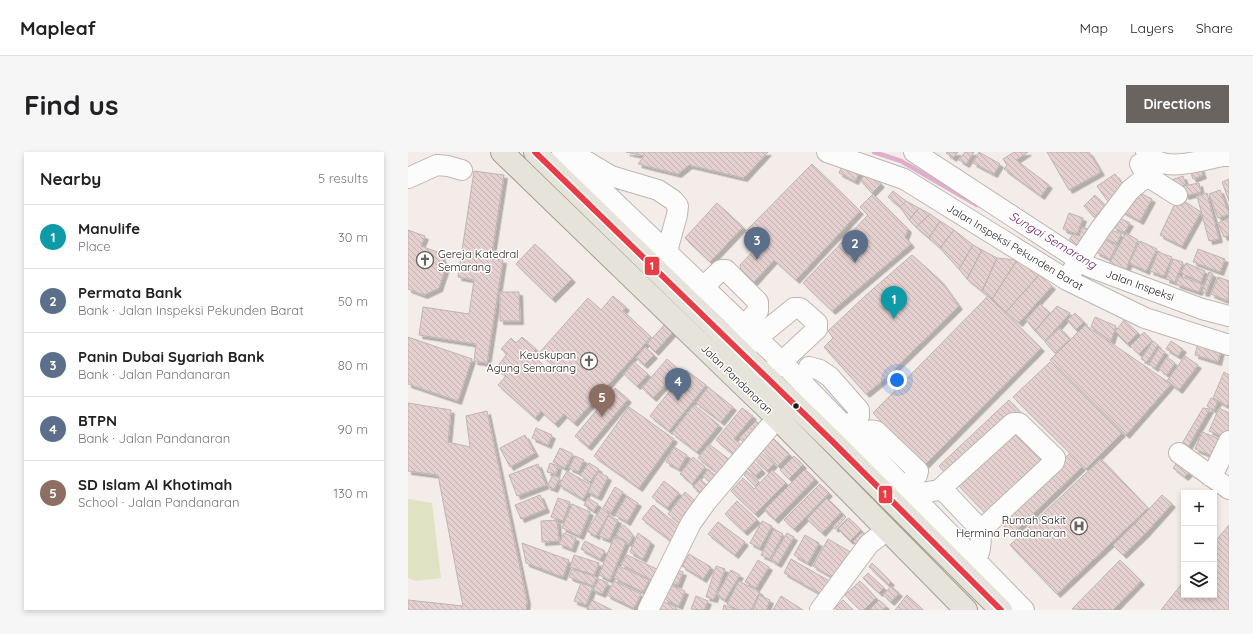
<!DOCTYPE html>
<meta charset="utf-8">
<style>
body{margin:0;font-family:Quicksand,sans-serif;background:#f6f6f6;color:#202124}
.controls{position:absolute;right:12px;bottom:12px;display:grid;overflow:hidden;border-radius:0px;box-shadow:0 2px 6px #0003}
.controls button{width:36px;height:36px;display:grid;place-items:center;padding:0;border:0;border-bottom:1px solid #e0e0e0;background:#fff;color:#202124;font:20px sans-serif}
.you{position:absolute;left:489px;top:228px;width:14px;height:14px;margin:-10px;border:3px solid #fff;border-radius:50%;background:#1a73e8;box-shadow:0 0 0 6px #1a73e833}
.badge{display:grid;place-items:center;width:26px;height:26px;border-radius:50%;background:#6a6461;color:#fff;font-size:13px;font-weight:700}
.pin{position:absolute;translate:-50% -33px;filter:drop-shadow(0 1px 2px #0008)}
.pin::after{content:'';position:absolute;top:21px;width:14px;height:12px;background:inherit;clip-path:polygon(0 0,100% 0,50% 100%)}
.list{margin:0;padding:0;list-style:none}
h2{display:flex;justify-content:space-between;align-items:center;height:52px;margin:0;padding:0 16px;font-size:17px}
h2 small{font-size:13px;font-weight:400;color:#757577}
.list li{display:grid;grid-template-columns:26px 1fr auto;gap:12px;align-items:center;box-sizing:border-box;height:64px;padding:0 16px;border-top:1px solid #e0e0e0}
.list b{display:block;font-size:15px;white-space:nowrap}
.list p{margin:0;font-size:13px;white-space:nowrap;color:#757577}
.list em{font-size:13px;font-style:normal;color:#757577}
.icon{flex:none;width:22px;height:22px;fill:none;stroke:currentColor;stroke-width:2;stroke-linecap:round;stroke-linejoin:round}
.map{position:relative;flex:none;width:821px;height:458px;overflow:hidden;border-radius:0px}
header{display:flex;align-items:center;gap:24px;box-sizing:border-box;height:56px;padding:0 20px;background:#fff;border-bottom:1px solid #e0e0e0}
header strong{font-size:19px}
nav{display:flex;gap:22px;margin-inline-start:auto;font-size:14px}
.intro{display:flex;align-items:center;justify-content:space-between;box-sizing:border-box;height:96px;padding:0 24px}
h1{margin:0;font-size:28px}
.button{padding:10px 18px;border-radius:0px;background:#6a6461;color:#fff;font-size:14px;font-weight:700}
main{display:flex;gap:24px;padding:0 24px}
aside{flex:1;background:#fff;border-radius:0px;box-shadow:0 2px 6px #0003}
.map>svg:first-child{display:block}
.green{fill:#dfe3c4}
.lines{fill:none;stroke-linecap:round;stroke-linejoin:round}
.stream{stroke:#e0aecd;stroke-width:4.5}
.building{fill:url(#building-back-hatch);stroke:#bcb6b4;filter:url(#shadow)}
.minor-casing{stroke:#bdb7b3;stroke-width:22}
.major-casing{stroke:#a69d90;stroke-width:24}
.minor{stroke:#fdfcfc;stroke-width:20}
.major{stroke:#e6e3db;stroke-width:22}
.bus-1-casing{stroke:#fff;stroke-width:9}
.bus-1{stroke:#e83d46;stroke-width:6}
.bus-dot{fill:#201b18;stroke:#fff;stroke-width:1.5}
.labels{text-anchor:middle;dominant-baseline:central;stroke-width:3;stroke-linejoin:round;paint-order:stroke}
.street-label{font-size:11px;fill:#201b18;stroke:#fff}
.poi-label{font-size:11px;fill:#201b18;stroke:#fff;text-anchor:end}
.water-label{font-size:12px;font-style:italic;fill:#6c1c58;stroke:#fff}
.line-badge{stroke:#fff;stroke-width:1.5}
.badge-label{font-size:11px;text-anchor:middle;font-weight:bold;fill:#fff}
</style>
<header>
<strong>Mapleaf</strong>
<nav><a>Map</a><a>Layers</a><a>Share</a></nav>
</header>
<div class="intro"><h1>Find us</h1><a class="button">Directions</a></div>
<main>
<aside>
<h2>Nearby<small>5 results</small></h2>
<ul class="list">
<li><span class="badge" style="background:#0f9aa8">1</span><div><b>Manulife</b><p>Place</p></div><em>30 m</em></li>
<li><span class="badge" style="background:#5c6f8a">2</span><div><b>Permata Bank</b><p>Bank · Jalan Inspeksi Pekunden Barat</p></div><em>50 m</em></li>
<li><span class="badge" style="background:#5c6f8a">3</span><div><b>Panin Dubai Syariah Bank</b><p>Bank · Jalan Pandanaran</p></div><em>80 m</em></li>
<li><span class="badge" style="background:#5c6f8a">4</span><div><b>BTPN</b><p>Bank · Jalan Pandanaran</p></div><em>90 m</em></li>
<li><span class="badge" style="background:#8d6e63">5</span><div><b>SD Islam Al Khotimah</b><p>School · Jalan Pandanaran</p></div><em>130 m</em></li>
</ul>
</aside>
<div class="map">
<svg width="821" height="458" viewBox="0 0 821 458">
<defs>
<pattern id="building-back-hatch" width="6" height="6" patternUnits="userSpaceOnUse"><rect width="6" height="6" fill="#e4d0cf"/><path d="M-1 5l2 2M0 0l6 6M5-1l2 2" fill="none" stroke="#c3b2b1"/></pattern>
<filter id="shadow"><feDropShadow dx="3.5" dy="3.5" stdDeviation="0" flood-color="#0004"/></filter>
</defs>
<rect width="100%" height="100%" fill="#f4ece8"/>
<path class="green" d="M0,347L24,351L33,426L8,429L0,426Z"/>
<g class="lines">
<path class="stream" d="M466,0L493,9L569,53"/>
</g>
<path class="building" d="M218,0H360L336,26L281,13L270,22L230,12L236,4Z
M539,0H550L545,6L538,1Z
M557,0H566L558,12L551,8Z
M571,0L592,12L586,22L565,11Z
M606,0H620L608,8L641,33L633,44L596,17L599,13L595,7Z
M639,0H681L693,20L661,38Z
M436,10L453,18L447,29L431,21Z
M404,12L452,59L388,128L366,108L346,130L334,124L332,113L351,93L337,80Z
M791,12L795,23L785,27L781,16Z
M66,19L96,23L83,107L95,108L79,211L66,209L68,192L11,183L15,155L61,162L66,128L50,125Z
M461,19L473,32L464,41L452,28Z
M707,22L719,38L701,51L689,34Z
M775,24L778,33L765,36L763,28Z
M821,27V49L814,30Z
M791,31L793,40L777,44L775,34Z
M724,37L744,47L732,69L712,58Z
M812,38L821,62L810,66L801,42Z
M485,39L498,49L492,55L480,45Z
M799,41L811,87L801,89L789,44Z
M465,42L500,77L497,85L503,92L424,159L395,131L460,63L452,55Z
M687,43L698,54L686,65L676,54Z
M770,45L793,60L774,94L752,83Z
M498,49L511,56L501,68L492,55Z
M309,51L335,75L302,110L277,86Z
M511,56L522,62L508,75L501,68Z
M661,61L675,66L669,82L655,77Z
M522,62L532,69L521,86L508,75Z
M710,65L722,71L716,81L705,75Z
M821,66V83L816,85L810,71Z
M532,69L546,78L532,96L521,86Z
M674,75L686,79L668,97L659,91L665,82L671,84Z
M699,76L713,82L709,92L695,85Z
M0,78L17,84L13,94L32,101L38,115L31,136L16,143L0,137Z
M546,78L565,93L551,117L532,96Z
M718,81L730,88L716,122L700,114Z
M694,87L709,93L702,107L688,100Z
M732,89L749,97L738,119L721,111Z
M127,92L164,127L144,147L108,112Z
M565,93L574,98L559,127L551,117Z
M790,97L817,107L812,120L785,110Z
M574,98L589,106L574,139L559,127Z
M750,100L764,105L756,124L742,119Z
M504,103L532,128L551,154L474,229L458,242L416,195L425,186L420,179L457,144Z
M589,106L609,108L584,147L574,139Z
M765,107L775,110L767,130L758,127Z
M609,108L631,123L598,160L584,147Z
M778,111L797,119L793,130L773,121Z
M801,120L805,122L798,141L794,140Z
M631,123L644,134L611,171L598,160Z
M771,124L794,132L791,140L768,132Z
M810,125L821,129L820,149L803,142Z
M92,140H111L112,169H92Z
M205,144L218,155L215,159L243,185L166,271L156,262L147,272L133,259L127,266L90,233L98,224L88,216L99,202L93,197L103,186L108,191L114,185L128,197L123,202L143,220L147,215L131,201L180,146L193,158Z
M580,144L633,196L517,313L465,261Z
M632,152L642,161L627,179L618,168Z
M649,154L662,161L637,189L627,179Z
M667,161L676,170L668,178L659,168Z
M687,165L708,174L703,189L683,175Z
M716,168L730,181L719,192L707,180Z
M259,170L267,178L247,200L239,192Z
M677,173L763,232L718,283L642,208Z
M652,176L662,187L647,201L637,190Z
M736,180L744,189L731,202L722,194Z
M0,185L64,207L50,249L0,232Z
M745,189L750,193L739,210L733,207Z
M763,189L775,197L770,204L758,197Z
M790,191L813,198L810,210L787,203Z
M237,195L246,203L236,213L228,206Z
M751,196L757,200L747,216L741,212Z
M777,204L790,213L771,238L759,229Z
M759,205L767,211L759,223L751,217Z
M259,207L271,218L245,246L234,236Z
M226,210L240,222L229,234L216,222Z
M642,210L714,281L678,317L605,245Z
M278,218L298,233L261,279L242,264Z
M816,220L821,223V250L819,254L805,246Z
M300,235L325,255L313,270L288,251Z
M207,236L220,247L180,295L167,284Z
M803,246L810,249L806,258L799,254Z
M601,248L613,261L542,327L531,314Z
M0,251L43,258L40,290L62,295L58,264L79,259L119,449L118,458H0V448L55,454L30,323L0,319Z
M286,253L311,273L289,300L264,281Z
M221,255L266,287L231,336L186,304Z
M334,256L345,264L326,287L339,297L331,307L308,288Z
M795,256L802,257L777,300L772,295Z
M811,256L821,261V280L819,286L801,279Z
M348,269L356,277L341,295L331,286Z
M610,274L643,308L583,367L550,333Z
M128,276L144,283L140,293L124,286Z
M794,280L819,290L812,307L787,297Z
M117,283L127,301L102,315L92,296Z
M365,286L381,302L370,314L354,298Z
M301,292L323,309L312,323L290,306Z
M266,295L279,303L271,317L258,310Z
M152,296L165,302L157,316L145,310Z
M353,300L366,312L359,319L346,307Z
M661,302L674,315L604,382L592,370Z
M167,304L176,308L170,320L161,316Z
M386,304L395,313L381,327L372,318Z
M285,305L297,315L284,332L272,322Z
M773,305L786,315L777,325L765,316Z
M693,307L740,356L649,442L602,393Z
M345,309L354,318L347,324L339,316Z
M142,311L150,314L148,322L139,320Z
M181,311L191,317L182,330L172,323Z
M130,312L138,333L109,344L101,323Z
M300,317L308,324L303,331L295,324Z
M397,317L407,327L367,368L356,358Z
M364,318L378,331L347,362L323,339L335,326L346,337Z
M159,319L183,333L175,347L151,333Z
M339,319L351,330L347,334L336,323Z
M190,320L200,325L190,345L180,340Z
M145,323L152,326L146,337L139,334Z
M292,327L300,334L293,342L285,335Z
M256,329L271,341L259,356L244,345Z
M412,332L421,341L386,377L376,368Z
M207,335L215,340L203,361L195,356Z
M277,340L291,352L274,373L260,362Z
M132,343L138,357L113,367L107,353Z
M754,343L764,352L737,382L727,372Z
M219,344L230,351L219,370L207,363Z
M150,346L162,350L155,369L143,365Z
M180,346L190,352L186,359L176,353Z
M419,346L433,360L414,381L399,367Z
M329,349L349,368L336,380L317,362Z
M164,352L182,360L172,384L154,376Z
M245,353L273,376L263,389L234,367Z
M193,356L201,362L188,384L179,379Z
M436,363L438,365L427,377L425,374Z
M200,364L210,368L201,388L191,384Z
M441,366L453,378L442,389L430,377Z
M149,368L151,389L134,390L133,369Z
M354,369L364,374L352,396L342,391Z
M310,370L337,390L327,403L300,382Z
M727,372L737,382L715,403L705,393Z
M216,373L225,384L221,392L215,387L208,385L212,375Z
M821,373V458H753L776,429V443H806V391Z
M366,377L375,382L362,407L353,403Z
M454,380L458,383L449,393L445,389Z
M156,381L168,386L164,397L151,392Z
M230,381L243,390L235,407L222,400Z
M379,381L386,385L370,412L363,408Z
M397,383L411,391L400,411L386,403Z
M206,385L218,390L202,428L191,423Z
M420,387L446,402L431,429L405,414Z
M177,389L197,399L192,407L173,397Z
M114,391L161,408L155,425L118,411Z
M281,402L303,415L295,427L274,414Z
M166,403L191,411L186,423L162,415Z
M219,403L253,419L247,430L213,412Z
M383,407L425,431L418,445L376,421Z
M350,408L361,415L348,436L337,430Z
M712,408L733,429L705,458L664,457Z
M464,411L483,430L480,433L461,415Z
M211,414L241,428L235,440L206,426Z
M308,414L317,417L306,447L298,445Z
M164,417L189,425L185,434L161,425Z
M266,417L275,420L270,433L261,430Z
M323,418L332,423L317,448L309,443Z
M460,421L476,436L471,441L455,426Z
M191,427L200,431L194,442L185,438Z
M206,429L233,442L226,456L199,443Z
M331,429L352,440L343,458H330L319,452Z
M452,429L468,446L456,458H452L437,443Z
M173,431L185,435L178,453L166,449Z
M262,433L277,439L271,454L256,447Z
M483,434L491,441L483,450L475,443Z
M351,443L362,448L358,458H345Z
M499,443L515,458H487Z
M288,444L300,449L296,458L283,457Z
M373,444L395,458H365Z
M184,448L204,458H181L179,457Z
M252,448L268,455L267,458H247Z
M435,448L445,458H429L427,456Z
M471,448L478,454L475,458H464L463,456Z
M316,453L329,458H315Z"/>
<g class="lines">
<g class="minor-casing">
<path id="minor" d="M154,0L374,210L616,458
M419,0L496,27L659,128L737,166L821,193
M506,0L682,115L794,157L821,164
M738,0C754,23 793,8 815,4H821
M171,5L203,24L250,38L265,48L270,54L269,63L259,99L251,107
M732,12L739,24L769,43
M0,26L29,13L40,14L54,18
M664,119L693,76L722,38L739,24
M286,144L313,118H318L350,150V159L326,183
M339,194L386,156H392L409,171V177L364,219
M401,215L412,218L422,225L451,258V264L430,285
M439,292C446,286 458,276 468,279L510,319L509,323L488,345
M771,301L821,337
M802,324L809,314L821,289
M531,338L605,271H611L647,306L646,310L573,378
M519,340L531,338L537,340L573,378C573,397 573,403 559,418
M240,458L283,371L298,350L369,266
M412,458L461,392L479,378"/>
</g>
<g class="major-casing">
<path id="major" d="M94,0L369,266L558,458
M127,0L425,290L593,458"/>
</g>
<use href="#minor" class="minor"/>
<use href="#major" class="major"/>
<g class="bus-1-casing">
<path id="bus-1" d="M127,0L425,290L593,458"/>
</g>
<use href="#bus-1" class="bus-1"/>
</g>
<defs>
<g id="church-ring" transform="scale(0.9)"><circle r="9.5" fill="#fff" stroke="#6a6461" stroke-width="1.5"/><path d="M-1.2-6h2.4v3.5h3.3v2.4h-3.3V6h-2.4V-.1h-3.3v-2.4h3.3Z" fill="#6a6461"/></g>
<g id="hospital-ring" transform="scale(0.9)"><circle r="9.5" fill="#fff" stroke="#6a6461" stroke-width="1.5"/><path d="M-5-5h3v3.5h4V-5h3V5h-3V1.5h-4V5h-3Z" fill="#6a6461"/></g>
</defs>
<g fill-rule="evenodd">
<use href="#church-ring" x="17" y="108"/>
<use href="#church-ring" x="181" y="209"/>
<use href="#hospital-ring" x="671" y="374"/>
</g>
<circle class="bus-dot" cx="388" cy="254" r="3.5"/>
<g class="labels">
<g class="street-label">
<text transform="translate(607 95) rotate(31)">Jalan Inspeksi Pekunden Barat</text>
<text transform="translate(732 133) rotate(20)">Jalan Inspeksi</text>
<text transform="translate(329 227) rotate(44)">Jalan Pandanaran</text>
</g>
<g class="poi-label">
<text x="30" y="102" text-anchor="start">Gereja Katedral<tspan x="30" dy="13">Semarang</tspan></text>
<text x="168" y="203">Keuskupan<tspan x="168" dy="13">Agung Semarang</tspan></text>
<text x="658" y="368">Rumah Sakit<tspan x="658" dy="13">Hermina Pandanaran</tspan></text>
</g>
<g class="water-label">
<text transform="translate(645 88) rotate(31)">Sungai Semarang</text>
</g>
</g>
<g class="line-badge">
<rect x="236" y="104" width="16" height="20" rx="4" fill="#e83d46"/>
<rect x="470" y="333" width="15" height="19" rx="4" fill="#e83d46"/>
</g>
<g class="badge-label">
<text x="244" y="118">1</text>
<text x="477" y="346">1</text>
</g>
</svg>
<div class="controls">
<button>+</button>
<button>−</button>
<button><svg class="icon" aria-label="layers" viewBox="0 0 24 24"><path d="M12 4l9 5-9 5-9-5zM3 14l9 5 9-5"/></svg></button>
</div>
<div class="you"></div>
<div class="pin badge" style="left:486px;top:167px;background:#0f9aa8">1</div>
<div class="pin badge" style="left:447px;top:111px;background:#5c6f8a">2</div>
<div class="pin badge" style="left:349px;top:108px;background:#5c6f8a">3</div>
<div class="pin badge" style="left:270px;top:249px;background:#5c6f8a">4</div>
<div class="pin badge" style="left:194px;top:265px;background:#8d6e63">5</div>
</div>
</main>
